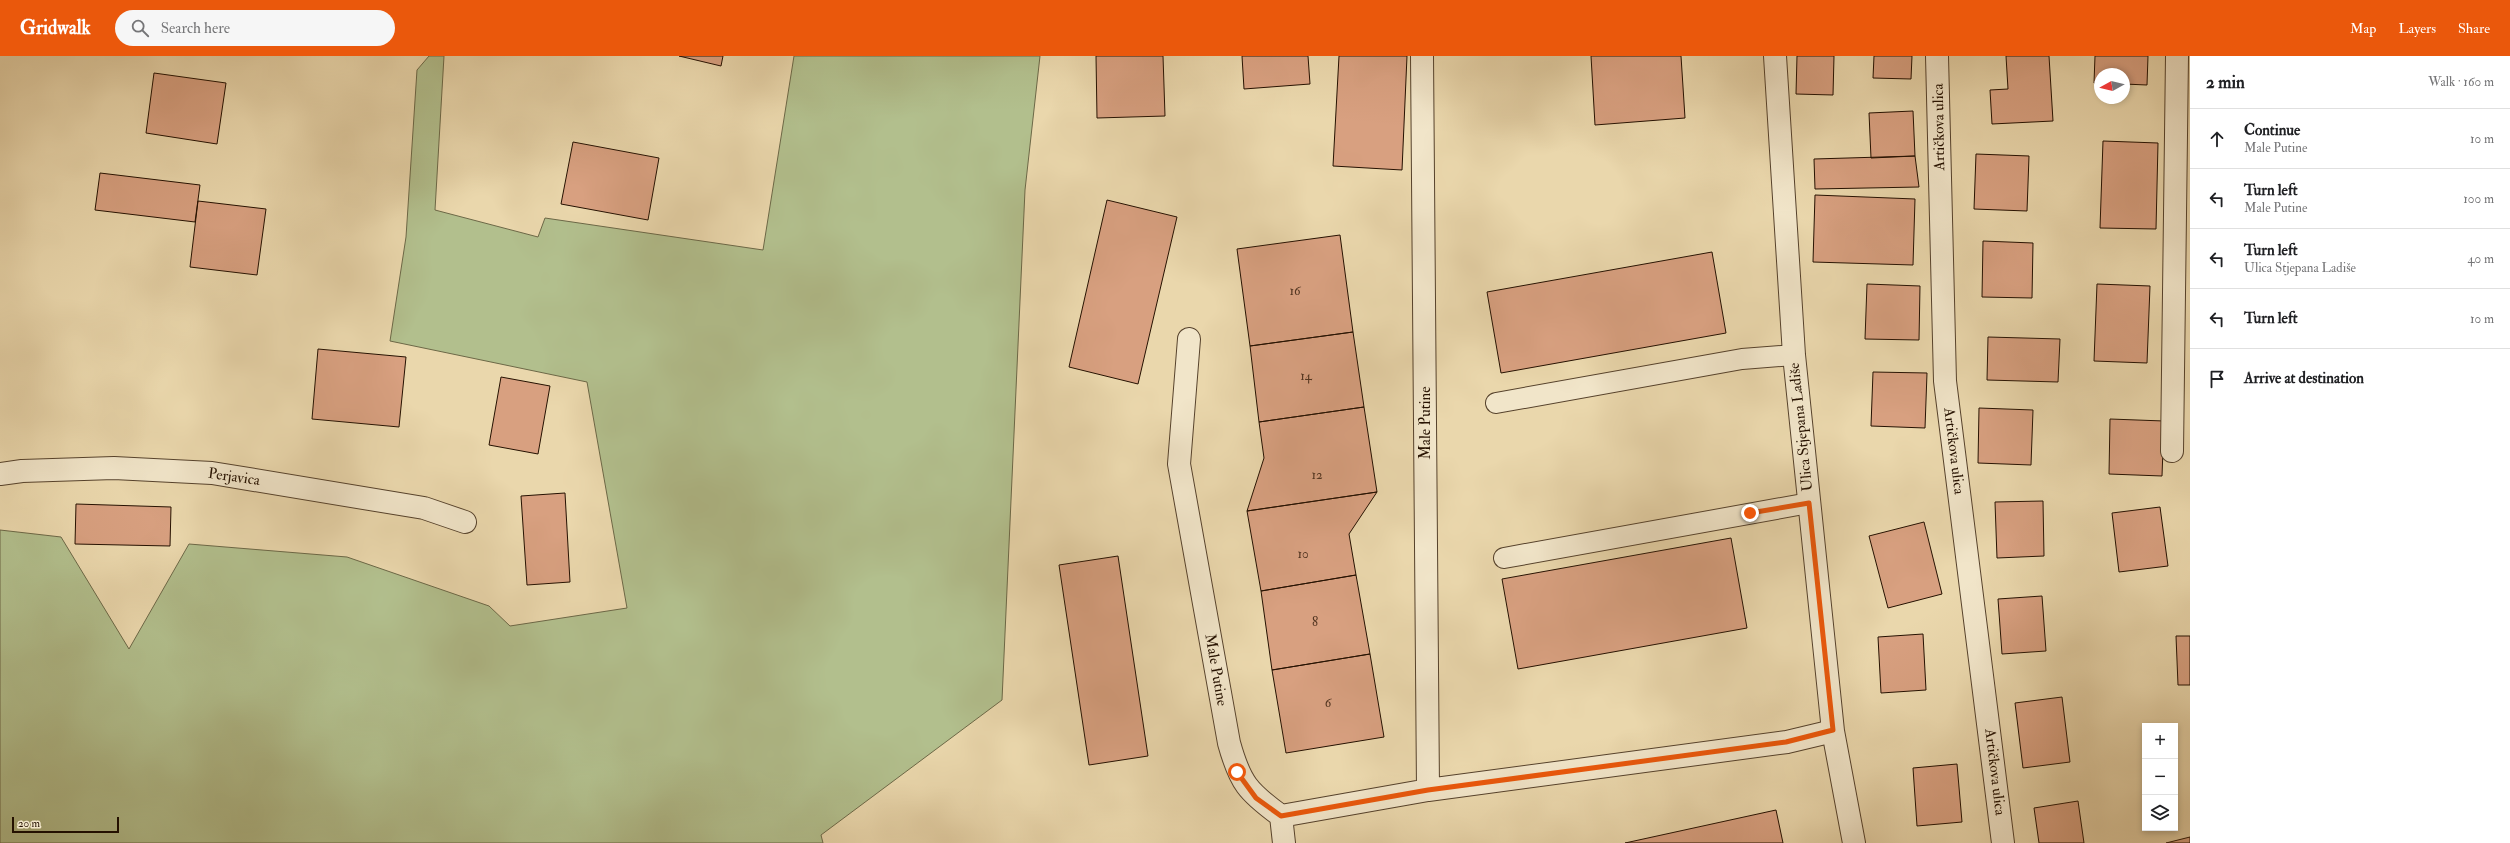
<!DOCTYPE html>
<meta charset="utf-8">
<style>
body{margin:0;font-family:"IM FELL Double Pica",serif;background:#f6f6f6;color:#202124}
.controls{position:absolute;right:12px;bottom:12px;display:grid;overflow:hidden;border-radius:0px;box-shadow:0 2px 6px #0003}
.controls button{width:36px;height:36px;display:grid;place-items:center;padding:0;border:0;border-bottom:1px solid #e0e0e0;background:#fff;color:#202124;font:20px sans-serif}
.compass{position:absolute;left:2094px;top:12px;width:36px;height:36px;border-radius:50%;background:#fff;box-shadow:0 2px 6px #0003;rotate:262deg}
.scale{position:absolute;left:12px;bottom:10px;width:107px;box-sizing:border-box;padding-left:4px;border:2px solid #251101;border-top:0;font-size:11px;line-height:14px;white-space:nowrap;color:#251101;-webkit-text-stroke:3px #f1e5c9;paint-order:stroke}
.stop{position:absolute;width:12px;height:12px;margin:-9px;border:3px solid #ea580c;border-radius:50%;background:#fff}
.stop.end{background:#ea580c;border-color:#fff;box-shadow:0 1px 4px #0008}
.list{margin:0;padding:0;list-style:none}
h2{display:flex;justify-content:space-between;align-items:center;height:52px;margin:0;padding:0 16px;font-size:17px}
h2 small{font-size:13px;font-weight:400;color:#757577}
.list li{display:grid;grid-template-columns:26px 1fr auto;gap:12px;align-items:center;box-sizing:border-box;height:60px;padding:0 16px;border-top:1px solid #e0e0e0}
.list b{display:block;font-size:15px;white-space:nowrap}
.list p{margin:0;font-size:13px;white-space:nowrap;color:#757577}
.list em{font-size:13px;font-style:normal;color:#757577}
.icon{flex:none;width:22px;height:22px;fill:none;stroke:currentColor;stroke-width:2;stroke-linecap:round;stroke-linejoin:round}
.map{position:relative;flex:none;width:2190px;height:787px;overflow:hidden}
header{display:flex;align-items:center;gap:24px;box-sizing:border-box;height:56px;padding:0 20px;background:#ea580c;color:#fff}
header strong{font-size:19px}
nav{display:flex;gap:22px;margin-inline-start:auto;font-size:14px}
.search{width:280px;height:36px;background:#f6f6f6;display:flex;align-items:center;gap:10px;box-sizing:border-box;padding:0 14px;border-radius:22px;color:#757577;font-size:15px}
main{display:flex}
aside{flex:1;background:#fff}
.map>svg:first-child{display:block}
.green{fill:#b2bf8d;stroke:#6c6847}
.building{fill:#d8a080;stroke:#251101}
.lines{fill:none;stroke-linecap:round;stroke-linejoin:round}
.lane-casing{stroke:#56422c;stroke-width:22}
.street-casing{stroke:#56422c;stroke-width:24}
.lane{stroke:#f1e5c9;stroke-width:20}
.street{stroke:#f1e5c9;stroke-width:22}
.route{stroke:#ea580c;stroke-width:5}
.labels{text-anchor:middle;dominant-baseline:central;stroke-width:3;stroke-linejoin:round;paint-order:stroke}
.number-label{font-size:13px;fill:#523521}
.street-label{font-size:15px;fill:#251101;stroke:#f1e5c9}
</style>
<header>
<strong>Gridwalk</strong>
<div class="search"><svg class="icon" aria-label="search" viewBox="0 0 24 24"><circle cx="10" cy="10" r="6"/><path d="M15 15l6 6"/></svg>Search here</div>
<nav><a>Map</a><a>Layers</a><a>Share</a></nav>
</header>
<main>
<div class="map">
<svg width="2190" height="787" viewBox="0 0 2190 787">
<rect width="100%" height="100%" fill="#ead7ac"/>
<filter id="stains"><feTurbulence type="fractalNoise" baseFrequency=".005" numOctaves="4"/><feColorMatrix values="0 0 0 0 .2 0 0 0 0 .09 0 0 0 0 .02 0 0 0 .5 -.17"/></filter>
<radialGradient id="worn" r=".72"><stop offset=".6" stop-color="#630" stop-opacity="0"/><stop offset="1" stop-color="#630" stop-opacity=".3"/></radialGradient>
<path class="green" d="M429,0H444L435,154L538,181L545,162L763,194L794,0H1040L1025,134L1002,644L821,779L823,787H0V474L61,481L129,593L189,488L347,501L489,550L510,570L627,552L587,326L390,285L406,181L417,14Z"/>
<path class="building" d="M679,0H723L721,10Z
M1096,0H1163L1165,60L1097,62Z
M1242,0H1308L1310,28L1244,33Z
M1339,0H1407L1402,114L1333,110Z
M1591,0H1681L1685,62L1595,69Z
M1797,0H1834L1833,39L1796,38Z
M1874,0H1912L1911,23L1873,22Z
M2006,0H2049L2053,65L1992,68L1990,34L2008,33Z
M2095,0H2148L2147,29L2124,28V18H2100V27H2094Z
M154,17L226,27L217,88L146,77Z
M1913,55L1915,100L1871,102L1869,57Z
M2103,85L2158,87L2156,173L2100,172Z
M573,86L659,102L648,164L561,148Z
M1976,98L2029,100L2027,155L1974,153Z
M1915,100L1919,131L1815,133L1814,103Z
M100,117L200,129L195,166L95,154Z
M1815,139L1915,143L1913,209L1813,206Z
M1107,144L1177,161L1138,328L1069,311Z
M198,145L266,153L257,219L190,211Z
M1340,179L1353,276L1250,290L1237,193Z
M1983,185L2033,187L2032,242L1982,241Z
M1712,196L1726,277L1501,317L1487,236Z
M1867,228L1920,230L1919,284L1865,283Z
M2097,228L2150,230L2147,307L2094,305Z
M1353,276L1364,351L1259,366L1250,290Z
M1988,281L2060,283L2058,326L1987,324Z
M318,293L406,301L399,371L312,363Z
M1873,316L1927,317L1925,372L1871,370Z
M501,321L550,330L538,398L489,389Z
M1364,351L1377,436L1247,455L1264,402L1259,366Z
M1979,352L2033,354L2031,409L1978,407Z
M2110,363L2164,365L2162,420L2109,418Z
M1377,436L1349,478L1356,519L1261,535L1247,455Z
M565,437L570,526L527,529L521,440Z
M2043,445L2044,500L1997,502L1995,446Z
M76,448L171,451L170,490L75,488Z
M2160,451L2168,510L2119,516L2112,457Z
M1924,466L1942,538L1888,552L1869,480Z
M1731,482L1747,572L1518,613L1502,523Z
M1118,500L1148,700L1089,709L1059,509Z
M1356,519L1370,598L1272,614L1261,535Z
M2042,540L2046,595L2002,598L1998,543Z
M1923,578L1926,634L1881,637L1878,581Z
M2176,580H2190V629H2178Z
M1370,598L1384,681L1286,697L1272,614Z
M2062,641L2070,706L2023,712L2015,647Z
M1957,708L1962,766L1917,770L1913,712Z
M2078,745L2084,787H2039L2034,752Z
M1776,754L1783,787H1625Z
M2190,781V787H2166Z"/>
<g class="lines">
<g class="lane-casing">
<path id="lane" d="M1496,347L1742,303L1794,299
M1504,502L1809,447"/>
</g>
<g class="street-casing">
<path id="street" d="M1422,0L1428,734
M1775,0L1794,299L1833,675L1854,787
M1937,0L1945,325L2003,787
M1189,283L1179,408L1229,687C1240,727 1248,736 1281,760
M2172,395L2177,0
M0,418L22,415L114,412L212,417L424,452L465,466
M1284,787L1281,760L1428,734L1787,686L1833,675"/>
</g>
<use href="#lane" class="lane"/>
<use href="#street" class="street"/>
</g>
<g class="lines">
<path class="route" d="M1237,716L1256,742L1281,760L1428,734L1786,686L1833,674L1809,447L1750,457"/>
</g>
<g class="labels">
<g class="number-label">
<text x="1295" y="235">16</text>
<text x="1306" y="320">14</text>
<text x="1317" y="419">12</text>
<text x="1303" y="498">10</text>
<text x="1315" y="566">8</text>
<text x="1328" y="647">6</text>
</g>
<g class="street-label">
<text transform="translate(1939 71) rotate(-91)">Artičkova ulica</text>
<text transform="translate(1425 367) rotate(-90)">Male Putine</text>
<text transform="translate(1801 371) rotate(-96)">Ulica Stjepana Ladiše</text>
<text transform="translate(1954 395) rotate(83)">Artičkova ulica</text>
<text transform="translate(234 421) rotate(8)">Perjavica</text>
<text transform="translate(1216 614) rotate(80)">Male Putine</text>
<text transform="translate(1995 716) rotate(83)">Artičkova ulica</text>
</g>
</g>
<rect width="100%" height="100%" filter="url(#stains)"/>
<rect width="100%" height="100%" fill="url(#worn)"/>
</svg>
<div class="controls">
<button>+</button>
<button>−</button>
<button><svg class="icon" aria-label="layers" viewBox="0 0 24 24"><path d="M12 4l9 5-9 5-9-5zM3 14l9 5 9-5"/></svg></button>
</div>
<svg class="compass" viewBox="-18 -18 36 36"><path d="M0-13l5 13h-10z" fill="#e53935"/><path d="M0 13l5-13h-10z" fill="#757577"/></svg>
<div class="scale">20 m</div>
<div class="stop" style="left:1237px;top:716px"></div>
<div class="stop end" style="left:1750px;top:457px"></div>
</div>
<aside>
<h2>2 min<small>Walk · 160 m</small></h2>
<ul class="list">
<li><svg class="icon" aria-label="ahead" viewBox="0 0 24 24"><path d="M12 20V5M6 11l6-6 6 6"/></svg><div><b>Continue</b><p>Male Putine</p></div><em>10 m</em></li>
<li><svg class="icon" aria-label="left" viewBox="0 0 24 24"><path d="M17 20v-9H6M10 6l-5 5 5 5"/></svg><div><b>Turn left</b><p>Male Putine</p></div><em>100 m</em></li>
<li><svg class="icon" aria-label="left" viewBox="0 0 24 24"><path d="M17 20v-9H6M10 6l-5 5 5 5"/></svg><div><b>Turn left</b><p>Ulica Stjepana Ladiše</p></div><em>40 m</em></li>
<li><svg class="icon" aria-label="left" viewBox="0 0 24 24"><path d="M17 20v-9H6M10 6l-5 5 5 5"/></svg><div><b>Turn left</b></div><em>10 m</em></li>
<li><svg class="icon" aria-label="arrive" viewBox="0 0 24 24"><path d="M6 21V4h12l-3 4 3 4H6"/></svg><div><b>Arrive at destination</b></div></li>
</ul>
</aside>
</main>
